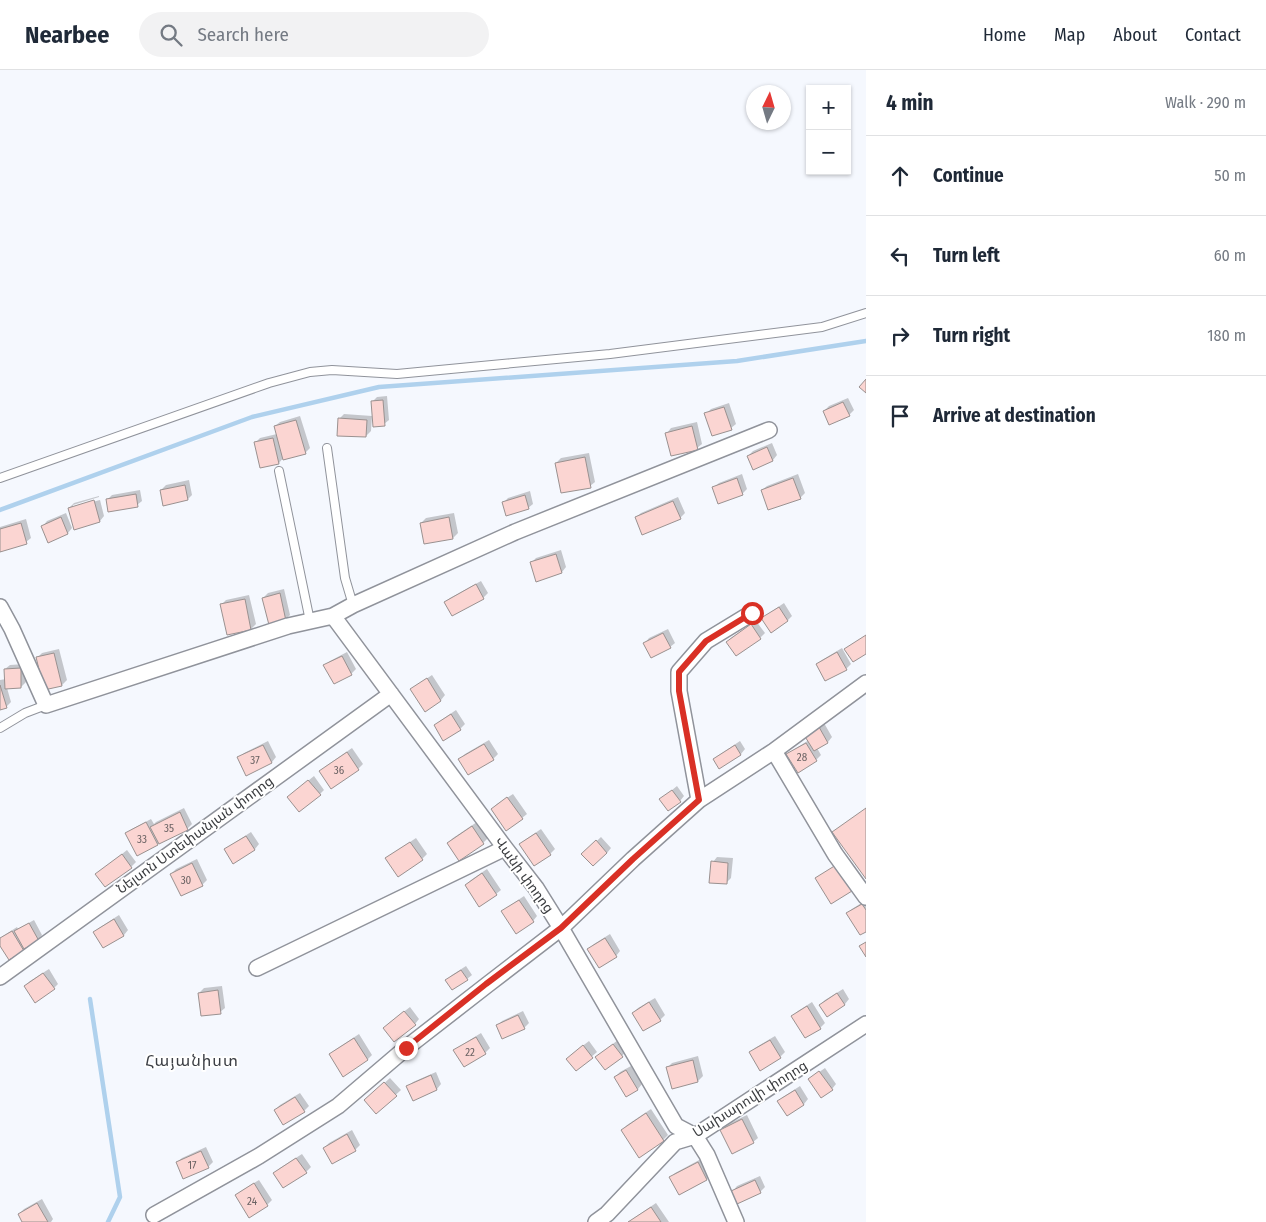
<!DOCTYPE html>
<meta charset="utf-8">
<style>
body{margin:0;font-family:"Fira Sans Condensed","Noto Sans Armenian",sans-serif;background:#f2f2f3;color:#1f2937}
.controls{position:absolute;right:15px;top:15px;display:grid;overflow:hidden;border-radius:0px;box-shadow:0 1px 4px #0004}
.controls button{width:45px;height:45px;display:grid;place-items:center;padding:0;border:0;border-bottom:1px solid #e0e1e3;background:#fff;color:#1f2937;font:25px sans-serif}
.compass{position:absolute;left:746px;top:15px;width:45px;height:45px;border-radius:50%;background:#fff;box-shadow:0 1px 4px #0004;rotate:5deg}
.stop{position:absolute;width:15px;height:15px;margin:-11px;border:4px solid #d93025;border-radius:50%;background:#fff}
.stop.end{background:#d93025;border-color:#fff;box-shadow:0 1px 5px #0008}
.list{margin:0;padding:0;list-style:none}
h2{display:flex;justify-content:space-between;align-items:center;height:65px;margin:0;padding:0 20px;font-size:21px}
h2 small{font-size:16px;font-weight:400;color:#747a83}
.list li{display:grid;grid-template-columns:32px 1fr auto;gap:15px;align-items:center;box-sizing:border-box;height:80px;padding:0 20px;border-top:1px solid #e0e1e3}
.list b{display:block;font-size:19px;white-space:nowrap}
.list em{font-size:16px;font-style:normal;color:#747a83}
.icon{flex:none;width:28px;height:28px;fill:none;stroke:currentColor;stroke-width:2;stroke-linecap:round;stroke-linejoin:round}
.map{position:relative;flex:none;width:866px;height:1152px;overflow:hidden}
header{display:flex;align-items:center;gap:30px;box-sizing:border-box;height:70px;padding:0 25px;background:#fff;border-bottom:1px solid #e0e1e3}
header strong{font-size:24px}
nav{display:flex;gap:28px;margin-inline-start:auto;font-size:18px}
.search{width:350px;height:45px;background:#f2f2f3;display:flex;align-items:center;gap:12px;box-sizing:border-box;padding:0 18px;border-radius:28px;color:#747a83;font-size:19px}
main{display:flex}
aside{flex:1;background:#fff}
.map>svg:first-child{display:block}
.shadow{fill:#0003}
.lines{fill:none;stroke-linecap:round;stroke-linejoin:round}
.stream{stroke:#afd1ed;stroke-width:4.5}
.building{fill:#fbd5d2;stroke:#9a9190}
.service-casing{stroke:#90939b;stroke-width:10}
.minor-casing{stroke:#90939b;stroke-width:18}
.service{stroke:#fff;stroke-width:8}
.minor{stroke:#fff;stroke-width:15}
.route{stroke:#d93025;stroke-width:6}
.labels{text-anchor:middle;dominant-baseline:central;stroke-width:4;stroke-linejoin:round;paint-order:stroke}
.number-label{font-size:11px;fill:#6b6364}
.street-label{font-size:14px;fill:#3b3d40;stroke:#fff}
.quarter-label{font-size:16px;letter-spacing:1px;fill:#3c3f45;stroke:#fff}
</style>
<header>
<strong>Nearbee</strong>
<div class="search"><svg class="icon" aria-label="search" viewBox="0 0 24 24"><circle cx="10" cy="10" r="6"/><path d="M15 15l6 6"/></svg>Search here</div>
<nav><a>Home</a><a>Map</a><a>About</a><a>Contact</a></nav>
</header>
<main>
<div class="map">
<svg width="866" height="1152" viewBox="0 0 866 1152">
<rect width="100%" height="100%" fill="#f5f8fe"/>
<path class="shadow" d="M387,326L389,350L384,354L372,332L377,327Z
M848,328L854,340L849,345L824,341L829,336Z
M729,333L736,354L731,358L706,344L711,339Z
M344,344L372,346L371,361L366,366L339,349Z
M300,346L310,378L305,383L284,387L279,393L255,373L260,368L277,364L275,356L280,352Z
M697,352L702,374L697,378L667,363L671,358Z
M772,373L777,385L773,390L754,399L748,386L753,381Z
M589,383L595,412L590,416L556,393L561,388Z
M742,404L747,419L742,424L714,417L719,413Z
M798,404L805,423L800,428L762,420L767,416Z
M189,410L192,425L188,429L161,420L166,415Z
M140,420L142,431L137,435L107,430L112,425Z
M530,421L533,434L528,438L503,433L508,428Z
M99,426V427L73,435V437L100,430L104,446L100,451L75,458L69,438L74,433Z
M678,427L685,443L680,448L636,447L641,443Z
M66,443L72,458L68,463L49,471L43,456L47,451Z
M454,443L458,463L453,468L425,473L421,453L426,448Z
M26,449L31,468L26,472L0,480V457Z
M561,480L566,497L562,502L531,493L536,488Z
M481,511L488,523L483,528L452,545L445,532L450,528Z
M284,519L290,545L286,549L263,528L268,523Z
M249,525L256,554L251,559L221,535L226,530Z
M784,533L792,546L788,550L771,561L763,548L768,544Z
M756,551L765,563L760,568L727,572L732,567Z
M668,559L675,573L670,577L645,573L649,568Z
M842,578L851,594L846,599L817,594L822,590Z
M59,579L67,610L62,615L45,619L38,587L42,583Z
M347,582L356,599L351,604L325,595L330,591Z
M25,594L26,612L21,617L7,618L11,632L6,637L0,639V610L6,609L5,599L10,595Z
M432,605L445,625L441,630L425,640L412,619L417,615Z
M456,640L465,654L460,659L435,655L440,651Z
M824,653L832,667L828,672L817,678L821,685L816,690L798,701L788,685L793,680L809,670L806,665Z
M489,670L498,684L493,689H460L465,684Z
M268,671L276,687L272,692L247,704L239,688L244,683Z
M740,671L745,679L741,684L719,697L714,689L719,685Z
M352,678L363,694L358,699L321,701L326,696Z
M314,706L324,720L320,724L293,723Z
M677,716L684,726L680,731L666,725Z
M513,724L527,744L522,748L492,739L497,734Z
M184,738L192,754L187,759L157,774L127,763L132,759L151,749L154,754L156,752Z
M477,752L488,768L483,773L460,789L448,773L453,768Z
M541,759L555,779L550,784L535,795L520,774L525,770Z
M251,762L259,774L255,779L234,792L226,780L231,775Z
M601,767L611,778L607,783L583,784Z
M416,768L427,784L422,789L392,784Z
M127,780L136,792L131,797L97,804Z
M717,787L733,788L731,808L726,813L713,792Z
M197,789L207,810L202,815L171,804L176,799Z
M487,799L501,820L496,824L466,815L471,810Z
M524,826L537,846L533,851L503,842L508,837Z
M866,830V860L848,843L852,839Z
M119,845L128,860L124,865L104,877L95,862L99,858Z
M34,850L42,865L38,870L28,876L23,880L0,873V869L3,866L17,857L18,859Z
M610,864L620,881L616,886L589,879L594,874Z
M466,896L472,905L467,909L447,910L452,905Z
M49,899L58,914L54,918L25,916L30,911Z
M222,916L225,938L220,942L199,923L204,918Z
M843,919L849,929L845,934L827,945L820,935L825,930Z
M655,928L665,945L660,950L643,960L633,943L638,938Z
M812,932L825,953L820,958L793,946L798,941Z
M410,937L419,949L415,954L389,953Z
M523,941L529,953L524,958L497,956L502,951Z
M481,963L490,978L485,983L455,981L460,976Z
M359,964L372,985L368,989L344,1005L330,984L335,980Z
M775,966L785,982L780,987L751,983L755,978Z
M618,970L626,981L622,986L601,983Z
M589,971L597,982L576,1000L572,984Z
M698,986L703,1006L698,1011L673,1017L668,997L672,993Z
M631,996L642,1014L638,1019L626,1026L615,1007L620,1002Z
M825,998L836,1014L832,1019L815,1005Z
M436,1002L441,1014L437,1019L408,1017L413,1012Z
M390,1008L401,1020L376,1043L370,1026Z
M800,1016L808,1029L804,1034L787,1045L778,1032L783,1027Z
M300,1023L309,1036L304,1041L275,1040L280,1035Z
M651,1039L668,1065L663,1070L640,1086L622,1060L627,1055Z
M747,1045L758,1068L753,1072L722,1060L726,1055Z
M352,1060L360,1075L355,1080L324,1078L329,1073Z
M206,1077L213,1092L208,1097L177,1092L182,1088Z
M302,1084L311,1097L306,1102L275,1103L280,1098Z
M703,1088L711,1104L707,1109L679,1123L671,1107L675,1103Z
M760,1106L765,1117L760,1122L733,1121L737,1116Z
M259,1110L272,1130L267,1135L250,1146L237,1125L241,1121Z
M42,1129L53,1149L51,1152H24L19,1144L24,1139Z
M656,1133L669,1152H630L634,1148Z"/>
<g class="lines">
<path class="stream" d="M0,440L252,347L379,317L737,291L866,271
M90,929L120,1127L108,1152"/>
</g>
<path class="building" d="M866,309V323L859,317Z
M383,330L385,356L373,357L371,331Z
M843,332L850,346L829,355L823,341Z
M724,337L732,360L712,366L704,343Z
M338,348L367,350L366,367L337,366Z
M296,350L306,384L283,390L274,356Z
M692,356L698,380L671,386L665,363Z
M273,368L279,394L260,398L254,372Z
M767,377L773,391L753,400L747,386Z
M585,387L591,418L561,423L555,393Z
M737,408L743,425L718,434L712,417Z
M793,408L801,429L768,440L761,420Z
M185,415L188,430L163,436L160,420Z
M136,424L138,437L108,442L106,429Z
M525,425L529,439L506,446L502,432Z
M94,430L100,452L74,460L68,438Z
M673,431L681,449L642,465L635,447Z
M61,447L68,464L48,473L41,456Z
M449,447L453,469L424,474L420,453Z
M21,453L27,474L0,482V459Z
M556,484L562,503L536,512L530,492Z
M476,514L484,529L452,546L444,532Z
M280,523L286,551L269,555L262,528Z
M245,529L251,560L227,565L220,534Z
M779,537L788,551L771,563L761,548Z
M751,554L761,569L736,586L726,572Z
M663,563L671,578L651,588L643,573Z
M866,565V584L853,592L844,579Z
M837,582L847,600L825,611L816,594Z
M54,583L62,616L44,620L36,587Z
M342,586L352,605L334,614L323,595Z
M21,598V618L5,619L4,599Z
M427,608L441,631L425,642L410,619Z
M0,615L7,638L0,640Z
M451,644L461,660L443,671L434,655Z
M819,657L828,673L814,681L804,665Z
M806,673L817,691L798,703L786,684Z
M484,674L494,690L468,705L458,689Z
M263,675L272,693L246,706L237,687Z
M735,675L741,685L719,699L713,689Z
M347,682L359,700L331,719L319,701Z
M308,710L321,725L299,742L287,727Z
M672,720L681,732L668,741L659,729Z
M507,727L523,749L506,761L491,739Z
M866,738V809L832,762Z
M180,742L188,760L159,774L150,757Z
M146,752L158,775L137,786L125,763Z
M472,756L484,774L459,791L447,773Z
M536,763L551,785L534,796L519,774Z
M246,766L255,780L233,794L224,779Z
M596,770L607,783L593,796L581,784Z
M410,772L423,790L398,807L385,788Z
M122,784L132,798L105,817L95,804Z
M711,791L728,793L727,814L709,813Z
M192,793L203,816L181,826L170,804Z
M836,795L852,821L831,834L815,808Z
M482,803L497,825L479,837L465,815Z
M519,830L534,852L516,864L501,841Z
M862,834L866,840V862L860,865L846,843Z
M114,849L124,866L103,878L93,862Z
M29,853L39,871L24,879L14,861Z
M12,861L24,881L9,890L0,876V868Z
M605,868L617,887L599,898L587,879Z
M866,872V887L859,876Z
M461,900L468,910L452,920L445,910Z
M43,903L55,919L35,933L24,916Z
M218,920L221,944L201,946L198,923Z
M837,923L845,935L827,947L819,935Z
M649,932L661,951L643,961L632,943Z
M807,936L821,959L805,968L791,946Z
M404,941L416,955L394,972L383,958Z
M518,945L525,959L502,969L496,955Z
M476,967L486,984L464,997L453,980Z
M354,968L368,990L343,1007L329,984Z
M770,970L781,988L760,1001L749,982Z
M613,974L623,987L605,1000L595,987Z
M583,975L593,988L576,1001L566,989Z
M693,990L698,1012L672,1019L666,997Z
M626,1000L638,1020L626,1027L614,1007Z
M819,1001L833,1020L821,1028L808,1009Z
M431,1005L437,1020L413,1031L406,1016Z
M384,1012L397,1026L376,1044L364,1030Z
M795,1020L804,1035L787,1046L777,1031Z
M295,1027L305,1042L283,1055L274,1040Z
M646,1043L664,1071L639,1088L621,1060Z
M742,1049L754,1073L732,1084L720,1060Z
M347,1064L356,1081L332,1094L323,1078Z
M201,1081L209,1098L183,1109L176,1092Z
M296,1088L307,1103L283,1118L273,1103Z
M698,1092L707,1110L679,1125L669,1107Z
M755,1110L761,1123L737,1134L731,1121Z
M254,1113L268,1136L249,1148L235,1125Z
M37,1133L48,1152H22L18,1144Z
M651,1137L661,1152H628Z"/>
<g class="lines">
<g class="service-casing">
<path id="service" d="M327,378L345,508L353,535
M279,401L310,551
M0,408L269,313L310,302L332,300L397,304L610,284L822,257L866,243
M0,658L25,643L46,635"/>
</g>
<g class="minor-casing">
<path id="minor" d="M0,537L12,559L46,635L288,556L333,546L353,535L515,462L769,360
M333,546L505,778L536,818L561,858L676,1056L695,1066L707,1085L736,1152
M774,681L835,784L866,827
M699,730L679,621V602L706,571L752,543
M257,898L505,778
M0,907L391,624
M154,1145L259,1086L338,1036L406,978L487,915L561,858L633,789L699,730L774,681L866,613
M596,1152L607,1144L675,1072L695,1066L866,954"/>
</g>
<use href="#service" class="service"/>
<use href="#minor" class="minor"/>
</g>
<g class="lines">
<path class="route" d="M406,978L486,914L561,858L633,789L699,730L679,621V602L706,571L752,543"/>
</g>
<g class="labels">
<g class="number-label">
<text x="802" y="687">28</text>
<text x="255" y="690">37</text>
<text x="339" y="700">36</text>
<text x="169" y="758">35</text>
<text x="142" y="769">33</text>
<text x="186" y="810">30</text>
<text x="470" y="982">22</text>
<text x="192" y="1095">17</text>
<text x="252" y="1131">24</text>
</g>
<g class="street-label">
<text transform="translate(195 765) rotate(-36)">Նելսոն Ստեփանյան փողոց</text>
<text transform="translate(524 805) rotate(54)">Վանի փողոց</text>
<text transform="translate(750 1029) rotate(-32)">Սախարովի փողոց</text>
</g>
<g class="quarter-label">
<text x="192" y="990">Հայանիստ</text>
</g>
</g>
</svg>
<div class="controls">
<button>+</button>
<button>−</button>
</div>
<svg class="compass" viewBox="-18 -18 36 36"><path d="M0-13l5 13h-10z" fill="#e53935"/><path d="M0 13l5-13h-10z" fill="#747a83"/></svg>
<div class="stop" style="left:752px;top:543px"></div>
<div class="stop end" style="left:406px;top:978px"></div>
</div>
<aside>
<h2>4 min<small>Walk · 290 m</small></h2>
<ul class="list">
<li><svg class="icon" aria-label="ahead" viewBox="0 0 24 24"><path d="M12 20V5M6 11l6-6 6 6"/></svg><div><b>Continue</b></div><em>50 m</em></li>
<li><svg class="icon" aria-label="left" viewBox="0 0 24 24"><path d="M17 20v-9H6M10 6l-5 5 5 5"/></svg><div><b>Turn left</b></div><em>60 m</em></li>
<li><svg class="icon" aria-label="right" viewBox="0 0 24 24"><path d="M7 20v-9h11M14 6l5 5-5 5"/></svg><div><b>Turn right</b></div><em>180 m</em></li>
<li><svg class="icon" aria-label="arrive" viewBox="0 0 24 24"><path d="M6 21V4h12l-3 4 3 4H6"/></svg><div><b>Arrive at destination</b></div></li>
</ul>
</aside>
</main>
